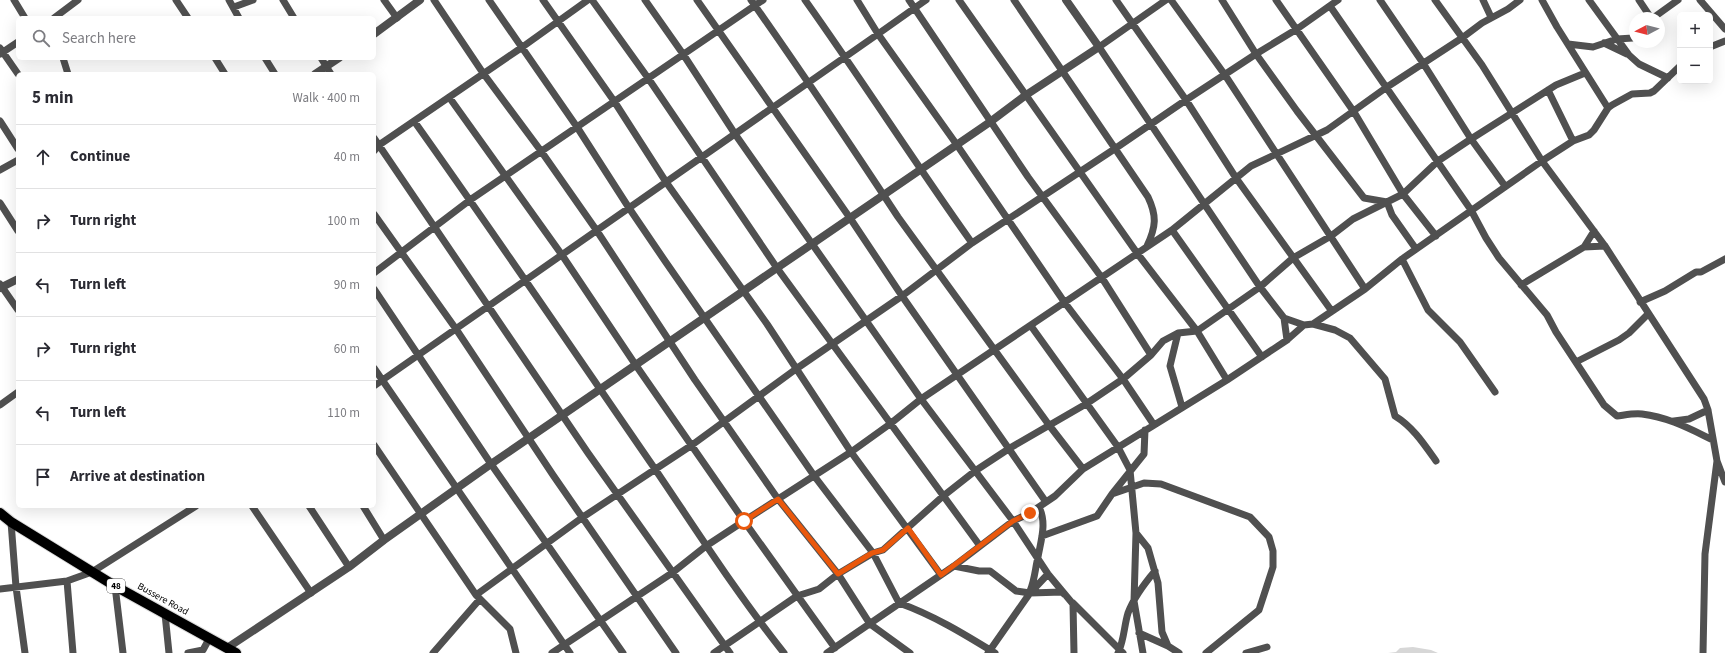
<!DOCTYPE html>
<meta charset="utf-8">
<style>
body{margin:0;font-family:"Source Sans 3",sans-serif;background:#f7f7f7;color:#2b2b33}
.controls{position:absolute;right:12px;top:12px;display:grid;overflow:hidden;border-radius:6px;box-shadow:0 4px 16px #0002}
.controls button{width:36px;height:36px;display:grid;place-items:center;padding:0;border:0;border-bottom:1px solid #e1e1e2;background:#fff;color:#2b2b33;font:20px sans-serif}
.compass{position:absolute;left:1629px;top:12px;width:36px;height:36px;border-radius:50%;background:#fff;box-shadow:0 4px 16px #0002;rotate:263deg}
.stop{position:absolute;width:12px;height:12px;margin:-9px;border:3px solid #ea580c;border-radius:50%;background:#fff}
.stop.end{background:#ea580c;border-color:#fff;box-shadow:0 1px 4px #0008}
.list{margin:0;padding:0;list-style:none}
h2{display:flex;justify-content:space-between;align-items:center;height:52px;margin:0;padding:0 16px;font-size:17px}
h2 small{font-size:13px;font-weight:400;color:#7c7c81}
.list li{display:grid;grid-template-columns:26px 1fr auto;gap:12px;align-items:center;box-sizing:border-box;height:64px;padding:0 16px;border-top:1px solid #e1e1e2}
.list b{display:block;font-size:15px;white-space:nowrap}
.list em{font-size:13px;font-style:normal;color:#7c7c81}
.icon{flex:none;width:22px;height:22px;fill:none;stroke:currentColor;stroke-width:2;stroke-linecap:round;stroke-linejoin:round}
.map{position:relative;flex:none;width:1725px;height:653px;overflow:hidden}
.search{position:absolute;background:#fff;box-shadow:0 4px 16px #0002;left:16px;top:16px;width:360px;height:44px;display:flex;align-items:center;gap:10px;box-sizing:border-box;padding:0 14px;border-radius:6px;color:#7c7c81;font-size:15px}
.panel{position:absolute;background:#fff;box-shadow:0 4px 16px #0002;left:16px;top:72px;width:360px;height:436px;border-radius:6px}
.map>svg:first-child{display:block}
.green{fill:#d7d7d7}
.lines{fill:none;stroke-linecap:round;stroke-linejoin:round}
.primary-casing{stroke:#dbdbdb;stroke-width:12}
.minor{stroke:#505050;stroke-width:7}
.tertiary{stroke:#505050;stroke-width:8}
.primary{stroke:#000;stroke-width:10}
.route{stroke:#ea580c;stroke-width:5}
.labels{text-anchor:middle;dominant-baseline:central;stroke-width:4;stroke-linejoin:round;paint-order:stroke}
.shield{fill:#fff;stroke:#4c4c4c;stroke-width:1}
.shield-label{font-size:9px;font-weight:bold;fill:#000}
.street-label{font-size:10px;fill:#000;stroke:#fff}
</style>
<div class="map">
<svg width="1725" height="653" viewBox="0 0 1725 653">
<rect width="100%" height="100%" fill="#fff"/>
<path class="green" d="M1413,647L1431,650L1438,653H1388L1396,652L1400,648Z"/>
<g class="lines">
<g class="primary-casing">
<path id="primary" d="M0,513L11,522L115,586L236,653"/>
</g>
<path class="minor" d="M14,0L25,18
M176,0L188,18
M229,0L239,18
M283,0L294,18
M384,0L397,18
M434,0L483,73L541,151L597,231L695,380L778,499L838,574L870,624L910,653
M489,0L577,127L629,208L665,261L815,477L873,553L899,603C933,615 964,634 995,653
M543,0L614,101L666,182L767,324L851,452L941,575
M592,0L648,78L777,268L980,546
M645,0L683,54L735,134L921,399L1013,521L1048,574L1073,604L1074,653
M697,0L850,218L902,296L1046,502
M751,0C801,71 850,144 898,217L1049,425L1083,469
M805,0C862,80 915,163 972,243
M857,0L878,34L957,145L1065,303L1123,379L1154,425
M909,0L1028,177L1102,278L1151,355
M959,0L1137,253L1197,331L1227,380
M1014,0L1148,197C1157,216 1156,227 1147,246
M1116,0L1186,100L1236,178L1331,310
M1166,0L1099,47L1260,287L1284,318L1304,325
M1171,0L1225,75L1365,289
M1222,0L1256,54L1297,111L1364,198L1387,202L1392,215L1416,249
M1276,0L1354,112L1403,194L1436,236
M1380,0L1423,63L1471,139L1505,186
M1435,0L1482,65L1542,161L1605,246L1704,399L1708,410L1717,461L1705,554L1703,653
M1483,0L1491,17
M1542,0L1557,27L1608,108
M1589,0L1629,55L1639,64L1668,78
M1639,0L1651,18
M1700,0L1725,29
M1330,6L1471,210L1486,238L1499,258L1547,315L1556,332L1604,405L1617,416C1625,415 1634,413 1642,414C1668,417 1690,429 1713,440
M234,7L253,0
M54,18L78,0
M1653,18L1678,0
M1604,43L1627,54
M1568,44L1593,47L1617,39L1633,38L1635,33
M1710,47L1725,41
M0,48L18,74
M0,54L18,42
M63,58L68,74
M215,58L225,74
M265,58L275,74
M321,58L331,74
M1548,90L1573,141
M449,97L562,255L635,364L744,521L835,648
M0,121L18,149
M414,121C496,236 575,353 655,469C697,531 737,594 784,653
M374,138L588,453L730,653
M374,151L379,145L521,48L588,0
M0,170L18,160
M0,203L18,231
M374,214L456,329L553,475L676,653
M1172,230L1262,357
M1584,247L1594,231
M1402,259L1428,310L1460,342L1495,392
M374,273L470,200L763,0
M0,284L18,310
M1521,285L1584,247L1605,246
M374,289L491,464L623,653
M1640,302L1665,291L1696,272H1701L1725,259
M1284,318L1287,340
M1313,324L1335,330L1350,338L1385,379L1395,416C1413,427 1424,444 1436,461
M1031,326L1118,447L1130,470L1136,533L1148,548L1158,583L1162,632L1168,646L1179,653
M1178,333L1170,366L1182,407
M1576,362L1619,340L1629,333L1648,314
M374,368L570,653
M374,386L878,34L926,0
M0,405L18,392
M1674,421L1689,419L1708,410
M374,445L476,595L510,629L516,653
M1717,461L1725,482
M1112,494L1144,454L1145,430
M252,506L311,593
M309,506L349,567
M363,506L384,540
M11,522L16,587L25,653
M1136,533L1134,601L1143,653
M1042,536L1097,516L1112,494L1144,483L1161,484L1250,517L1269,537L1273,551V567L1259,610L1206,653
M954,566L979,571H990L1016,591L1030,593L1062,592L1064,594
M115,586L123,653
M0,589L67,581
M1030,591C1035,579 1035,569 1038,557C1041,540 1047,523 1039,507
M476,595L583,517L692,445L796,369L902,296L972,243L1116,148L1186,100L1256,54L1297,29L1338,0
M1073,603L1123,653
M165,614L169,653
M1139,633L1168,646
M73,653L67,581L92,572L196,506
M188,653L203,650L209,639
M433,653L480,599
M552,653L672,573L706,546L744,521L851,452L890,424L921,399L1172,230L1251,166L1327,130L1387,87L1462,38L1482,23L1508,9L1520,0
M714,653L797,596L819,589L838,574L873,553L883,550L942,497L975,471L1010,448L1086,404L1123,379L1151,355L1163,341L1178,333L1197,331L1260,287L1293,258L1331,236L1353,219L1403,194L1438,161L1471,139L1556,85L1585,73
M827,653L954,566L1013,521L1030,513L1055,496L1083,469L1227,380L1287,340L1304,325L1313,324L1365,289L1402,259L1542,161L1573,141L1589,135L1594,130L1608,108L1612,105L1632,94L1650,93L1654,91L1680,66
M988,653L1030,593L1048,574
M1118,653C1124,641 1124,626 1128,613C1134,597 1144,584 1155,571
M1246,653L1267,647"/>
<path class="tertiary" d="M374,34L420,0
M315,74L339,58
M0,288L18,279
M227,648L349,567L384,540L491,464L990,122L1026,95L1099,47L1066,0"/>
<use href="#primary" class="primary"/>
</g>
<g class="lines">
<path class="route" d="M744,521L778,499L838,574L872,553L883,550L908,528L941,575L1013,521L1030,513"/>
</g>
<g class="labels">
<rect class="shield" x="107" y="579" width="18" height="14" rx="3"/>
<g class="shield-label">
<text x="116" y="586">48</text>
</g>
<g class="street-label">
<text transform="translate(163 599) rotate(29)">Bussere Road</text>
</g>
</g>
</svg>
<div class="controls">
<button>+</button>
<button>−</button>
</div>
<svg class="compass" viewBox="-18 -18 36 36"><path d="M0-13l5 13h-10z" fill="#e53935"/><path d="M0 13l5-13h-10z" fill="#7c7c81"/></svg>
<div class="stop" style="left:744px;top:521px"></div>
<div class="stop end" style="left:1030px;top:513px"></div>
<div class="search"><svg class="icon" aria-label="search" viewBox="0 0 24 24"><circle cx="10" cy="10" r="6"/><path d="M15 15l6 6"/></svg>Search here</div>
<section class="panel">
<h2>5 min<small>Walk · 400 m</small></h2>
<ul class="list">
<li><svg class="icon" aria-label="ahead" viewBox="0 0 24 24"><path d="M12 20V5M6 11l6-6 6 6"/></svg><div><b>Continue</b></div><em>40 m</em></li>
<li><svg class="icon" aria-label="right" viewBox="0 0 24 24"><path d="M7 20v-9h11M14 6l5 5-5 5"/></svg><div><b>Turn right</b></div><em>100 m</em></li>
<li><svg class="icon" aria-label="left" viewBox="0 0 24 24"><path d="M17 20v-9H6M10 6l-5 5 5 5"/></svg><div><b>Turn left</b></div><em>90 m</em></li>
<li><svg class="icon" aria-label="right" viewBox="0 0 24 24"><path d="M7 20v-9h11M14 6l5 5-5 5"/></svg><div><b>Turn right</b></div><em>60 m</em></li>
<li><svg class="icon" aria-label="left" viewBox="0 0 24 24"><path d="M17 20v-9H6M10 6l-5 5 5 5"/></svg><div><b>Turn left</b></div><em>110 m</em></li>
<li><svg class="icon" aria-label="arrive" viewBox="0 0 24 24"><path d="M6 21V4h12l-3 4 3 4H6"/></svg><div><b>Arrive at destination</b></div></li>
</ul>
</section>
</div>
